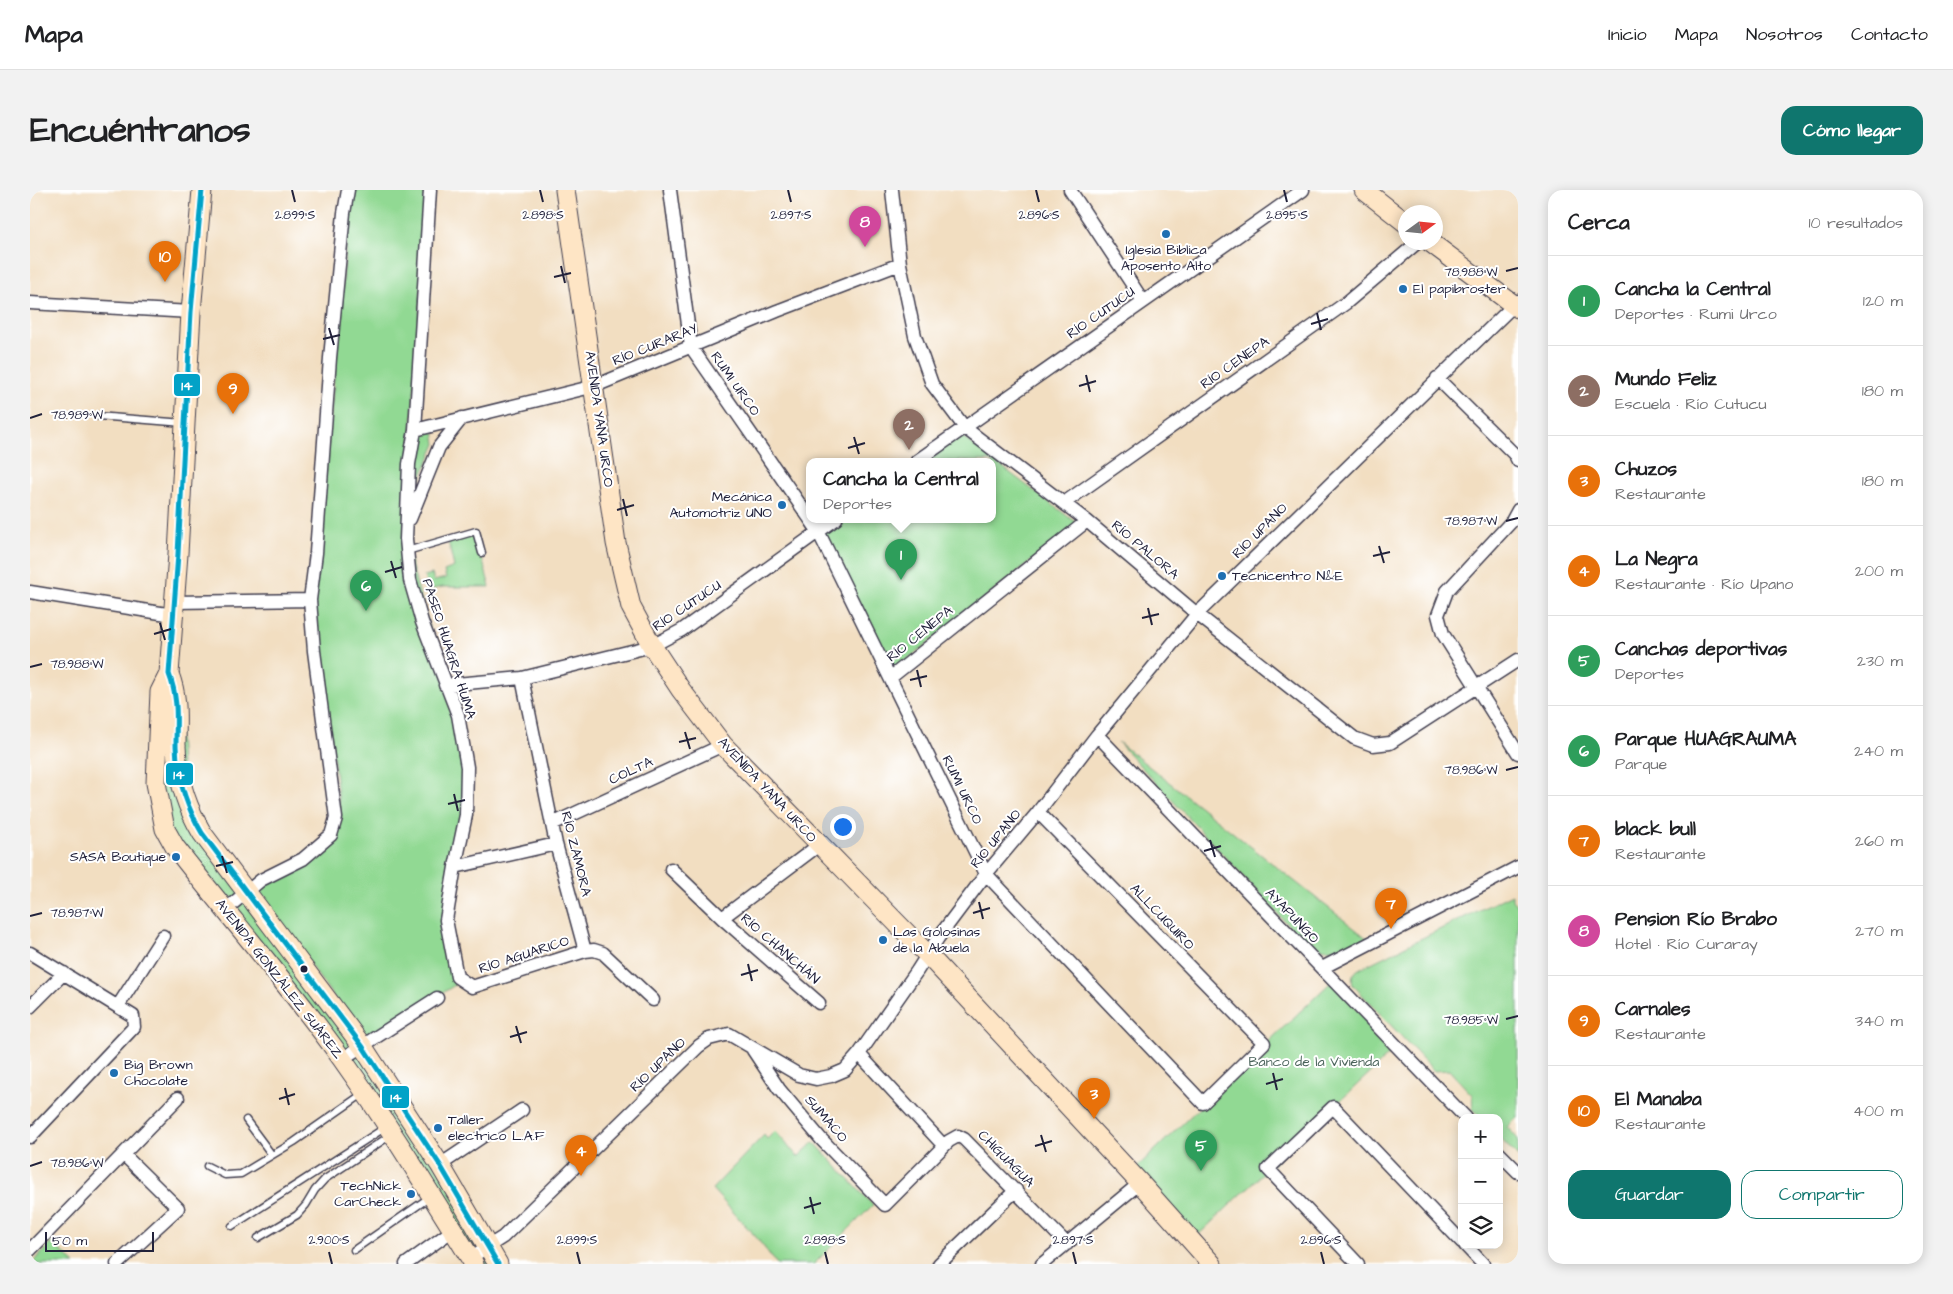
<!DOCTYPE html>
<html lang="es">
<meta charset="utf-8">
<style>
body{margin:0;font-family:"Architects Daughter",sans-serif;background:#f2f2f2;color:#202124}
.controls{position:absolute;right:15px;bottom:15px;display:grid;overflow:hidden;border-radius:10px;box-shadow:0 2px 12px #0003}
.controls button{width:45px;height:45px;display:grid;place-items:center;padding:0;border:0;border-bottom:1px solid #e0e0e0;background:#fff;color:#202124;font:25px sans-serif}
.compass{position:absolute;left:1368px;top:15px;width:45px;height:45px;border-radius:50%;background:#fff;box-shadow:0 2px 12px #0003;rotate:75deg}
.scale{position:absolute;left:15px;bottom:12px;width:109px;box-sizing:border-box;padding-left:5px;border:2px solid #22223b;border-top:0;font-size:14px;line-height:18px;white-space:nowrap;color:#22223b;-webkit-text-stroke:4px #fff;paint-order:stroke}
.you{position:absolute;left:812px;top:636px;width:18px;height:18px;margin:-12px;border:4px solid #fff;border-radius:50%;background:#1a73e8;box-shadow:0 0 0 8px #1a73e833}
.badge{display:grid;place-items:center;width:32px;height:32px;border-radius:50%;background:#0f766e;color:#fff;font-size:16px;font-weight:700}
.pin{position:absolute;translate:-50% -41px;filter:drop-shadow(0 1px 2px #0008)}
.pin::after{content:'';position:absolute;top:26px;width:18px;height:15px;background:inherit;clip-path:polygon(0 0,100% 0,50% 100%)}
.popup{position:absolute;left:776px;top:268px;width:190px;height:65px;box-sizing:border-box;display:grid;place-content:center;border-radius:10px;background:#fff;filter:drop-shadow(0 1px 4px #0005);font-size:16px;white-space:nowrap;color:#757577}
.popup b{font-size:19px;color:#202124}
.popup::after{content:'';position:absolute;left:50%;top:100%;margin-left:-10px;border:10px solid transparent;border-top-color:#fff}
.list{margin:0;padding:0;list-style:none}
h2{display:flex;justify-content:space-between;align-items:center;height:65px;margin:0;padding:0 20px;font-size:21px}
h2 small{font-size:16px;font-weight:400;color:#757577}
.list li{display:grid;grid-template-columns:32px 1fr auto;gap:15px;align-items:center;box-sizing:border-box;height:90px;padding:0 20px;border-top:1px solid #e0e0e0}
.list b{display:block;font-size:19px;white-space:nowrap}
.list p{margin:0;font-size:16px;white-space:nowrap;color:#757577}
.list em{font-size:16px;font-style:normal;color:#757577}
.actions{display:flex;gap:10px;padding:15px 20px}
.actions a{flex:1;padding:11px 0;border:1px solid #0f766e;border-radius:15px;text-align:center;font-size:18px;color:#0f766e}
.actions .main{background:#0f766e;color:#fff}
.icon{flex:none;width:28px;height:28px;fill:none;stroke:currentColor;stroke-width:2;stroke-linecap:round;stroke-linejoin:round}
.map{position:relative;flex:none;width:1488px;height:1074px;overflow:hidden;border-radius:15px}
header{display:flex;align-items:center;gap:30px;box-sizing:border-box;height:70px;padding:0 25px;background:#fff;border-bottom:1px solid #e0e0e0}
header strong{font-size:24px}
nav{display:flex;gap:28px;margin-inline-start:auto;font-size:18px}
.intro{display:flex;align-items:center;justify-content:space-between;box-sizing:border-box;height:120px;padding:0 30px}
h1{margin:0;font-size:35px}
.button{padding:12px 22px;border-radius:15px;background:#0f766e;color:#fff;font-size:18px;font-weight:700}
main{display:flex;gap:30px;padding:0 30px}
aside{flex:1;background:#fff;border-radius:15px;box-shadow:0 2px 12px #0003}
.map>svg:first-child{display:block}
.green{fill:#91d993;stroke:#5a7e67}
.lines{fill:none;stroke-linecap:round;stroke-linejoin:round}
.lane-casing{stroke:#413e4f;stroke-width:9}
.street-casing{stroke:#413e4f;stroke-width:15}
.secondary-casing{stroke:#413e4f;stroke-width:21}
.lane{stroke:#fff;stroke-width:6}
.street{stroke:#fff;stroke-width:12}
.secondary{stroke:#fee5c5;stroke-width:19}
.bus-1-casing{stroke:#fff;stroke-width:9}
.bus-1{stroke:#02a2c7;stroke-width:5}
.ticks{fill:none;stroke:#22223b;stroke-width:2}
.poi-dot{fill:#1f6fb2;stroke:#fff;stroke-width:2}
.bus-dot{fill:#22223b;stroke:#fff;stroke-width:2}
.labels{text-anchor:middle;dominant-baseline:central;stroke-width:4;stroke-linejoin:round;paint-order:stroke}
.poi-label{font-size:14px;fill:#22223b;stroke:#fff;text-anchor:start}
.street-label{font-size:14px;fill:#22223b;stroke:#fff}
.park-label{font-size:14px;fill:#49625a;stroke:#fff}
.ticks-label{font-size:12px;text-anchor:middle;fill:#22223b;stroke:#fff;stroke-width:4;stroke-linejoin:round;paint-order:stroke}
.line-badge{stroke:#fff;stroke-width:2}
.badge-label{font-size:14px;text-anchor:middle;font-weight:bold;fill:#fff}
</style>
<header>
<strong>Mapa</strong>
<nav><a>Inicio</a><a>Mapa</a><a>Nosotros</a><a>Contacto</a></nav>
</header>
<div class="intro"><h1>Encuéntranos</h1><a class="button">Cómo llegar</a></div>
<main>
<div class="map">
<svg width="1488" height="1074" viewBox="0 0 1488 1074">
<rect width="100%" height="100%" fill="#fff"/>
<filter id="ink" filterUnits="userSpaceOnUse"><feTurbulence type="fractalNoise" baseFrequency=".02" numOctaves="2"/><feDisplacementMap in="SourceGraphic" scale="10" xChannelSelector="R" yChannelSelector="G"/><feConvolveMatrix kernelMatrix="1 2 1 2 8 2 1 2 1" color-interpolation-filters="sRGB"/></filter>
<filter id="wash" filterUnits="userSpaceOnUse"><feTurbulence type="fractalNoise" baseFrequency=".0096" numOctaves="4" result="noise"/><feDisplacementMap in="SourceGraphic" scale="20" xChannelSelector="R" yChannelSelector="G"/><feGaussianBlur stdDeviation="1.12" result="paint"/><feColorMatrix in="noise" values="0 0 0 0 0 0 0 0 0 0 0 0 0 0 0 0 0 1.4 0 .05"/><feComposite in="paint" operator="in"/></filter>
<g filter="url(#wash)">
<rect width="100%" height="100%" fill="#f2dec1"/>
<path class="green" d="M324,0H398L374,350L425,526L435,577L434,626L415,730L425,795L336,851L228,704L232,697L276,673L311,629L284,410L319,23Z
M404,240L406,254L385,301L390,244Z
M930,245L1048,334L863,481L793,342L812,329H962V271H893Z
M445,343L460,397H413L399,400L394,386L402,384L404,391L416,388L414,381L424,377L418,351Z
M147,517L153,605L307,820L468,1074H444L350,926L145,657L126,593Z
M1088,552L1338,749C1314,758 1294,766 1271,749Z
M1482,704V710L1488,717V927L1477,937L1488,949V967L1469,947V928H1451L1443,920L1442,905L1419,880L1404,881L1323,795C1321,788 1323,783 1329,779Z
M1301,792L1365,859L1166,1047L1103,981Z
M745,941L768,967L784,952L843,1015L784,1074H747L726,1047L682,999L734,945L737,949Z
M22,1052L45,1074H1Z"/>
</g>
<g filter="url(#ink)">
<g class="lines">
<g class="lane-casing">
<path id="lane" d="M67,226L154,233
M377,361L446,341L452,363
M216,930L242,965
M177,976L195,985L211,984L264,952L334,903
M202,1036L356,937
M228,1048L267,1025L276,1015L285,1000L295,989L361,945
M324,1060L400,1007"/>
</g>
<g class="street-casing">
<path id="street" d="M400,0L385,240L379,274L376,349L380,390L392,432L428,525L437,577L436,625L425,677L416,730L427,787L442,797L555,761L564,760L573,763L623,810
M640,0L661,157L780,329
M862,0L870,74L885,146L902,194L935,238L1057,331L1167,424L1324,548L1343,555L1360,553L1488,470
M1040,0L1113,111
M0,113L161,122
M1407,188L1485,265L1488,271
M385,240L565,196L747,121L870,74
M887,271L1273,0
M1034,313L1316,113L1388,52
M1488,320L1482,331L1417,401L1408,425L1413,444L1488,563
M380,329L409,257L432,228
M780,329L788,341L956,684L1173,913L1234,853L1008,622
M0,402L143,425
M144,412L280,410
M492,488L526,654L555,761
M860,488L1057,331
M415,495L492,488L622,456L652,440L806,329
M1067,545L1436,928
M522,634L693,555
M425,677L526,654
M641,679L692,728
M195,720L231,690L273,669L301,645L306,628L284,461L280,410L286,363L300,168L314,23L318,0
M0,763L103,826L104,837L0,947
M1292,778L1488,677
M789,813L692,728L789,655
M88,816L133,746
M0,817L34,783
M723,860L749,899L791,949L855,1015L919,951L928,946L934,949L1037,1054
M829,864L914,956
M312,869L407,808
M1469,963L1488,982
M410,975L492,920
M1435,1055L1453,1074
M0,1060L148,908
M440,1068L473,1047L669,856L679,849L699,844L769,885L786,889L801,886L815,880L829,864L887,781L908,748L956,684L1008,622L1067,545L1167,424L1488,111
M87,1074L148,1018L94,965
M376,1074L423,1040
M909,1074L986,1000
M1012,1074L1110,993
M1328,1074L1238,979L1303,917L1432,1052"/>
</g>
<g class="secondary-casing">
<path id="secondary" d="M172,0L161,122L148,364L139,484C149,510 146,530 146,556C147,588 156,616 172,643L333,857L410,975L468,1074
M535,0L586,353L601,417L622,456L651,500L693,555L897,764L1110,993L1182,1074
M1334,0L1376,33
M1400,52L1488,118
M139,484L130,502L126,593L135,639L145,657C200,728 260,796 312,869C359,935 401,1005 444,1074"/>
</g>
<use href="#lane" class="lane"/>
<use href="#street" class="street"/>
<use href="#secondary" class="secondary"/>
<g class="bus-1-casing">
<path id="bus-1" d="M172,0L161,122L148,364L139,484C149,510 146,530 146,556C147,588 156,616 172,643L333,857L410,975L468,1074"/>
</g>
<use href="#bus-1" class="bus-1"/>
</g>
</g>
<path class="ticks" d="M262,0L265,12M510,0L513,12M758,0L761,12M1006,0L1009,12M1254,0L1257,12M531,76L535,93M1476,81L1488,78M524,87L541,83M1287,123L1291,140M1281,134L1298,129M299,138L304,155M293,149L310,145M1056,185L1060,202M1049,196L1066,191M0,228L12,224M824,247L829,264M818,258L835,253M593,309L597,326M587,320L604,315M1476,331L1488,328M1349,356L1354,373M1343,366L1360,362M361,371L366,388M355,382L372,377M1118,418L1122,435M1112,428L1129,424M130,433L135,450M124,444L141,439M0,477L12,474M887,480L891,497M880,490L897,486M655,542L660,559M649,552L666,548M1476,580L1488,577M424,604L428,621M418,614L435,610M1180,650L1185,667M1174,661L1191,656M192,666L197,683M186,676L203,672M949,712L953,729M943,723L960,718M0,726L12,723M718,774L722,791M711,785L728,780M1476,829L1488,826M486,836L491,853M480,847L497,842M1243,883L1247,900M1236,894L1253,889M255,898L259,915M249,909L265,904M1011,945L1016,962M1005,956L1022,951M0,976L12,972M780,1007L784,1024M774,1018L791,1013M299,1062L302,1074M547,1062L550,1074M795,1062L798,1074M1043,1062L1046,1074M1291,1062L1294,1074"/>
<g class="poi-dot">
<circle cx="1136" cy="44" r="5"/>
<circle cx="1373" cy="99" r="5"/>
<circle cx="752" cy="315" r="5"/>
<circle cx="1192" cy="386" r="5"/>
<circle cx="146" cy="667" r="5"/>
<circle cx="853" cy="750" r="5"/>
<circle cx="84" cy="883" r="5"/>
<circle cx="408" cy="938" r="5"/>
<circle cx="381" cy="1004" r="5"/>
</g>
<circle class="bus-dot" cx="274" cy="779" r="4.5"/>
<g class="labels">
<g class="poi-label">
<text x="1136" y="60" text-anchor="middle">Iglesia Biblica<tspan x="1136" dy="16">Aposento Alto</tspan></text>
<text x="1383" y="99">El papibroster</text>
<text x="742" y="307" text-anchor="end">Mecánica<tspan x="742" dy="16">Automotriz UNO</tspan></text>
<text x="1202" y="386">Tecnicentro N&amp;E</text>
<text x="136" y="667" text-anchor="end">SASA Boutique</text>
<text x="863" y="742">Las Golosinas<tspan x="863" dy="16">de la Abuela</tspan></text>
<text x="94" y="875">Big Brown<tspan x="94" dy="16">Chocolate</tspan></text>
<text x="418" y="930">Taller<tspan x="418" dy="16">electrico L.A.F</tspan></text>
<text x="371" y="996" text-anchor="end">TechNick<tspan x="371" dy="16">CarCheck</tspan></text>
</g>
<g class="street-label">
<text transform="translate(1071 123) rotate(-35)">RÍO CUTUCU</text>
<text transform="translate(625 155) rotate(-22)">RÍO CURARAY</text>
<text transform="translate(1205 173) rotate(-35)">RÍO CENEPA</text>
<text transform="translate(705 194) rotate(55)">RUMI URCO</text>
<text transform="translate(569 229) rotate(82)">AVENIDA YANA URCO</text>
<text transform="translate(1230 341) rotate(-45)">RÍO UPANO</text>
<text transform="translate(1115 360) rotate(40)">RÍO PALORA</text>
<text transform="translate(657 416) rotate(-34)">RÍO CUTUCU</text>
<text transform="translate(890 444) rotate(-39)">RÍO CENEPA</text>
<text transform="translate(419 459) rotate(72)">PASEO HUAGRA HUMA</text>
<text transform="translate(601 581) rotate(-25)">COLTA</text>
<text transform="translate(737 600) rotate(47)">AVENIDA YANA URCO</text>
<text transform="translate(932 600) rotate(64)">RUMI URCO</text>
<text transform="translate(966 649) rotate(-51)">RÍO UPANO</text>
<text transform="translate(546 664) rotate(76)">RÍO ZAMORA</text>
<text transform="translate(1262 726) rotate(46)">AYAPUNGO</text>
<text transform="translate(1132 727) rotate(46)">ALLCUQUIRO</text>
<text transform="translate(750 759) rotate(41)">RÍO CHANCHÁN</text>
<text transform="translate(494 765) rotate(-18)">RÍO AGUARICO</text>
<text transform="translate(249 789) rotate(52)">AVENIDA GONZÁLEZ SUÁREZ</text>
<text transform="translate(628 875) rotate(-44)">RÍO UPANO</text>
<text transform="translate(796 929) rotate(49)">SUMACO</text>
<text transform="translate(976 969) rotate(45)">CHIGUAGUA</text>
</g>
<g class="park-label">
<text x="1284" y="872">Banco de la Vivienda</text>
</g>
</g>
<g class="ticks-label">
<text x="265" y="29">2.899°S</text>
<text x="513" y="29">2.898°S</text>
<text x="761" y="29">2.897°S</text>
<text x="1009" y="29">2.896°S</text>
<text x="1257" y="29">2.895°S</text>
<text x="1441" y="86">78.988°W</text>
<text x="47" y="229">78.989°W</text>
<text x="1441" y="335">78.987°W</text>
<text x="47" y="478">78.988°W</text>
<text x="1441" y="584">78.986°W</text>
<text x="47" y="727">78.987°W</text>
<text x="1441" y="834">78.985°W</text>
<text x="47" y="977">78.986°W</text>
<text x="299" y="1054">2.900°S</text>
<text x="547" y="1054">2.899°S</text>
<text x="795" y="1054">2.898°S</text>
<text x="1043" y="1054">2.897°S</text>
<text x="1291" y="1054">2.896°S</text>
</g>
<g class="line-badge">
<rect x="143" y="183" width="28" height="24" rx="5" fill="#02a2c7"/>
<rect x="135" y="572" width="29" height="24" rx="5" fill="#02a2c7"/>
<rect x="351" y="895" width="29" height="24" rx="5" fill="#02a2c7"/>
</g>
<g class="badge-label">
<text x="157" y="200">14</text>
<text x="149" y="589">14</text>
<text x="366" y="912">14</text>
</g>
</svg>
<div class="controls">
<button>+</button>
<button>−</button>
<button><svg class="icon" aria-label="layers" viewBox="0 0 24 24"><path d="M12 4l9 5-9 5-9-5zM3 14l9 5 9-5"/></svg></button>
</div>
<svg class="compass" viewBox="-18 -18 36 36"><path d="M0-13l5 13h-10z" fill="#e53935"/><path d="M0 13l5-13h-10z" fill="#757577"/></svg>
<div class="scale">50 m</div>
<div class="you"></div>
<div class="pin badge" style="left:871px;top:390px;background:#2e9e5b">1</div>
<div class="popup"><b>Cancha la Central</b>Deportes</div>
<div class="pin badge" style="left:879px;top:260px;background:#8d6e63">2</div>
<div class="pin badge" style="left:1064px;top:929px;background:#e8710a">3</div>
<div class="pin badge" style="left:551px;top:986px;background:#e8710a">4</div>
<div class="pin badge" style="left:1171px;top:981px;background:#2e9e5b">5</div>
<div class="pin badge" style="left:336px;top:421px;background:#2e9e5b">6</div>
<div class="pin badge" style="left:1361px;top:739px;background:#e8710a">7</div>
<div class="pin badge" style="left:835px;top:57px;background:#d1479c">8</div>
<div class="pin badge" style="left:203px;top:224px;background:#e8710a">9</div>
<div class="pin badge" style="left:135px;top:92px;background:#e8710a">10</div>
</div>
<aside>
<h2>Cerca<small>10 resultados</small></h2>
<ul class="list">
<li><span class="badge" style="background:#2e9e5b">1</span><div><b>Cancha la Central</b><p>Deportes · Rumi Urco</p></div><em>120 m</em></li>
<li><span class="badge" style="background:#8d6e63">2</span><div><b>Mundo Feliz</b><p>Escuela · Río Cutucu</p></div><em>180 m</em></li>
<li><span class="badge" style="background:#e8710a">3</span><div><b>Chuzos</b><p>Restaurante</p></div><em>180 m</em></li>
<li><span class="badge" style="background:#e8710a">4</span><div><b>La Negra</b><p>Restaurante · Río Upano</p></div><em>200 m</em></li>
<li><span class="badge" style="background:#2e9e5b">5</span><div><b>Canchas deportivas</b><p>Deportes</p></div><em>230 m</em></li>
<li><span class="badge" style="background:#2e9e5b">6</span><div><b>Parque HUAGRAUMA</b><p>Parque</p></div><em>240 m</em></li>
<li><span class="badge" style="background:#e8710a">7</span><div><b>black bull</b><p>Restaurante</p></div><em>260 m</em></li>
<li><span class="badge" style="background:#d1479c">8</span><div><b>Pension Río Brabo</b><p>Hotel · Río Curaray</p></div><em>270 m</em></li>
<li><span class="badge" style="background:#e8710a">9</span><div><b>Carnales</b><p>Restaurante</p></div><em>340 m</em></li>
<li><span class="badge" style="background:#e8710a">10</span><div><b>El Manaba</b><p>Restaurante</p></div><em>400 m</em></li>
</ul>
<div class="actions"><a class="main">Guardar</a><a>Compartir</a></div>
</aside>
</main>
